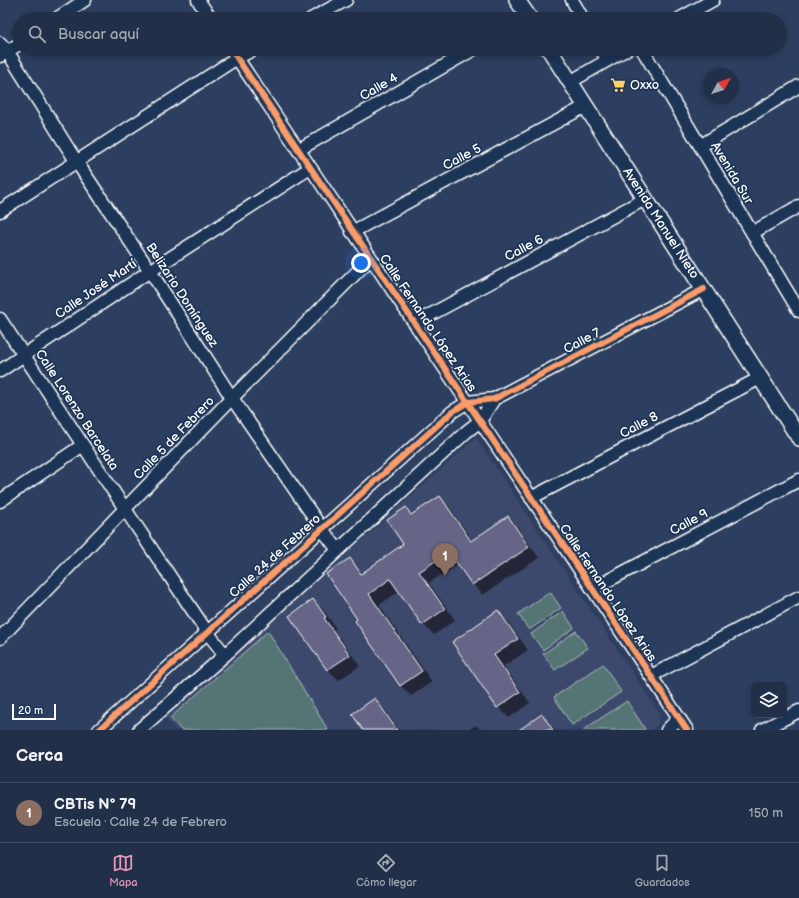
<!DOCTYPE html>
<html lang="es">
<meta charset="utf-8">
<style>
body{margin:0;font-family:"Balsamiq Sans",sans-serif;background:#2d3b53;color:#f1f3f6}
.controls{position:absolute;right:12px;bottom:12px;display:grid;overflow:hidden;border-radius:6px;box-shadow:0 2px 6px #0003}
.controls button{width:36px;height:36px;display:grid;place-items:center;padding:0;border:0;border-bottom:1px solid #3e4a61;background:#212f49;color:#f1f3f6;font:20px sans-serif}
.compass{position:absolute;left:703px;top:68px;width:36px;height:36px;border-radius:50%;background:#212f49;box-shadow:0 2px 6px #0003;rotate:51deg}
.scale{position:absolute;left:12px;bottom:10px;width:44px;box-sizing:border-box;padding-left:4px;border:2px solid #fff;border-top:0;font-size:11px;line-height:14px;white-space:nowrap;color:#fff;-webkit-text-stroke:3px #1d3557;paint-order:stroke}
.you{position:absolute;left:361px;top:263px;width:14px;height:14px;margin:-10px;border:3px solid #fff;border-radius:50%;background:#1a73e8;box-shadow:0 0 0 6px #1a73e833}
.badge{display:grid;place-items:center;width:26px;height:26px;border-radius:50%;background:#e797bd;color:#fff;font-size:13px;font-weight:700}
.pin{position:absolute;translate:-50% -33px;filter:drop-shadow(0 1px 2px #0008)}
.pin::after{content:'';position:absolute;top:21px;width:14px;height:12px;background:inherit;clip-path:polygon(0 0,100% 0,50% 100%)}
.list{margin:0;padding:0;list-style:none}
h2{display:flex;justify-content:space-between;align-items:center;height:52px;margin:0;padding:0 16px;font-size:17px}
h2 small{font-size:13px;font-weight:400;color:#a2a9b4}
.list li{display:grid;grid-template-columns:26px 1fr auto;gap:12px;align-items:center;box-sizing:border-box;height:60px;padding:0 16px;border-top:1px solid #3e4a61}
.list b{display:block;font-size:15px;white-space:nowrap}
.list p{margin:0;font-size:13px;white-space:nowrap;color:#a2a9b4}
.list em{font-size:13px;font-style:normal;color:#a2a9b4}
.icon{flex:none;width:22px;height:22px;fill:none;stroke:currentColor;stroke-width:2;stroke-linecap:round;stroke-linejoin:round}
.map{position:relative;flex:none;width:799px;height:730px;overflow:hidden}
.search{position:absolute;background:#212f49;box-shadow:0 2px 6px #0003;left:12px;right:12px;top:12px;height:44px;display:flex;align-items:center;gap:10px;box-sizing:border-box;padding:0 14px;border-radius:22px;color:#a2a9b4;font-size:15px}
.sheet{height:112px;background:#212f49}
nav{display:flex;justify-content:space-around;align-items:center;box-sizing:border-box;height:56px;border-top:1px solid #3e4a61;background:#212f49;font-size:11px;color:#a2a9b4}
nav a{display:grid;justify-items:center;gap:2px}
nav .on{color:#e797bd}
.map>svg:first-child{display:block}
.built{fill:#3d4a6c}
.green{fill:#547574;stroke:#aababa}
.shadow{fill:#0007}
.building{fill:#666587;stroke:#fff}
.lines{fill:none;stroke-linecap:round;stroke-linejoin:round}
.minor-casing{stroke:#fff;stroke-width:15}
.tertiary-casing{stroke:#fff;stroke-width:18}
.minor{stroke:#1d3557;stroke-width:12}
.tertiary{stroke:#1d3557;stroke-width:15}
.cycleway-casing{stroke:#1d3557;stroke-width:8}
.cycleway{stroke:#fa9b69;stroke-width:6}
.labels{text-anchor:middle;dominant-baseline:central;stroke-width:3.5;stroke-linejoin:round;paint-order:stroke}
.poi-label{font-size:13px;fill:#fff;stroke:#1d3557;text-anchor:start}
.street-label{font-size:13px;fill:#fff;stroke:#1d3557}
</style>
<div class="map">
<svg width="799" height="730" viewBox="0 0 799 730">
<rect width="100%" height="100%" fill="#2c3f61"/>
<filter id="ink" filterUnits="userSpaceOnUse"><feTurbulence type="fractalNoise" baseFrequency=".025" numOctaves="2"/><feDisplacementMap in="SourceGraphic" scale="8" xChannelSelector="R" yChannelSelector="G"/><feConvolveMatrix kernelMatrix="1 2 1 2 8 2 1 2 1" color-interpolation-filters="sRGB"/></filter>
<g filter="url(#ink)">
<path class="built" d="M476,438L660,714L657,725L651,730H176L165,717Z"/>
<path class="green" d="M550,592L561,608L529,630L518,614Z
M563,611L574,628L543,650L531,634Z
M268,631L328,730H181L170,718Z
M576,631L588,648L555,670L543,654Z
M603,664L621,692L572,725L554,697Z
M627,701L645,729L643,730H583Z"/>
<path class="shadow" d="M440,497L450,508L473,541L508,517L518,528L539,558L483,595L473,585L458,564L429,583L455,620L434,635L423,624L400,591L379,605L432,682L411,696L401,686L356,621L358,619L349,559L363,574L405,544L406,508L413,515Z
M313,600L324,611L336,628L334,630L360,666L339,680L328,670L291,616Z
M498,612L508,622L528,650L504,666L530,703L509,718L498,707L453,643Z
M375,699L385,710L399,730H364Z
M542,715L555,730H521Z
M476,725L481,730H468Z"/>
<path class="building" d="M440,496L471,541L508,516L529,547L472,585L449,552L419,572L445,609L422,625L390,579L369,594L422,671L400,686L355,621L357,619L326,574L350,558L361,574L403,544L387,520L406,507L411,515Z
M313,599L326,617L324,618L350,655L327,670L289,616Z
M498,610L518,639L494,655L520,692L497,708L452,642Z
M375,698L397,730H363L352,714Z
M542,714L553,730H519Z"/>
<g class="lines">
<g class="minor-casing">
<path id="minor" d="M198,0L211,19
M572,0L583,19
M56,19L85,0
M311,19L346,0
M679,19L713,0
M0,43L7,51L76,161L150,271L232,398L322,529L338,550
M231,49L687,730
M601,49L608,60
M642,49L799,311
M0,56L19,44
M570,82L627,49
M700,146L799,86
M298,150L474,49
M0,211L237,58L254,49
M352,232L586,106
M752,233L799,206
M0,319L125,509L207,632L225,655
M415,323L645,199
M0,371L150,271L310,168
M531,498L760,378
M0,501L83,445
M592,589L799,480
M0,638L232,398L370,259
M651,676L799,597
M99,730L452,412L468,402L494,399L704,289
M139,730L225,655L466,432L480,421L494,399
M667,730L679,718
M762,730L799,711"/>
</g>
<g class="tertiary-casing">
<g id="tertiary">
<path d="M517,0L530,19"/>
<path id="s1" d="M549,49L799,438"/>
</g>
</g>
<use href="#minor" class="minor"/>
<use href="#tertiary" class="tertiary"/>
<g class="cycleway-casing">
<path id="cycleway" d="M231,49L687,730
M99,730L452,412L468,402L494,399L704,289"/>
</g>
<use href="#cycleway" class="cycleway"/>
</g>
</g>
<defs>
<g id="supermarket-bare" transform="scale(1.2)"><path d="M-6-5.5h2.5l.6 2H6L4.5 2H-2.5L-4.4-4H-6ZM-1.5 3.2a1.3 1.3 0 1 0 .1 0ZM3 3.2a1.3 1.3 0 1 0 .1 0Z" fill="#ffd166" stroke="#1d3557" stroke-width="2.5" paint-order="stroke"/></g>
</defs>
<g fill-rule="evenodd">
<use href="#supermarket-bare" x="618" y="85"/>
</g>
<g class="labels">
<g class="poi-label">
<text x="630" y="85">Oxxo</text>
</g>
<g class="street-label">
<text transform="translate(379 87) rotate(-30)">Calle 4</text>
<text transform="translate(462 157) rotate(-28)">Calle 5</text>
<text transform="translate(732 173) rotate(59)">Avenida Sur</text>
<text stroke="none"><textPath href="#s1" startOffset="207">Avenida Manuel Nieto</textPath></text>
<text transform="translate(524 248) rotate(-28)">Calle 6</text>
<text transform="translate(96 289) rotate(-34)">Calle José Martí</text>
<text transform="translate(182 295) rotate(57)">Belizario Domínguez</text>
<text transform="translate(428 323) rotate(56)">Calle Fernando López Arias</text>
<text transform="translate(582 341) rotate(-28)">Calle 7</text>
<text transform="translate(77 410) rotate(57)">Calle Lorenzo Barcelata</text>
<text transform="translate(639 425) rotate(-28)">Calle 8</text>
<text transform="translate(174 438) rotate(-46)">Calle 5 de Febrero</text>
<text transform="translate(689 522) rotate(-28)">Calle 9</text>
<text transform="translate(275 556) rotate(-42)">Calle 24 de Febrero</text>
<text transform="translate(608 593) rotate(56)">Calle Fernando López Arias</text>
</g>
</g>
</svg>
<div class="controls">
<button><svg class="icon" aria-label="layers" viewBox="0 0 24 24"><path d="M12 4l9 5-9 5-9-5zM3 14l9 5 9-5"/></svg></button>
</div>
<svg class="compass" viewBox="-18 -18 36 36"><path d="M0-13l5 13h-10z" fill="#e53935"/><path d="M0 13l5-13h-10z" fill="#a2a9b4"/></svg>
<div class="scale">20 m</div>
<div class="you"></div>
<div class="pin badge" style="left:445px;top:576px;background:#8d6e63">1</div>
<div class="search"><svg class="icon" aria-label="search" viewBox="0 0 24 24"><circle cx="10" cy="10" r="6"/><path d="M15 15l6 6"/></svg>Buscar aquí</div>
</div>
<section class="sheet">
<h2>Cerca<small></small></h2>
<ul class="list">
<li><span class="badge" style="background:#8d6e63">1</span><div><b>CBTis N° 79</b><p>Escuela · Calle 24 de Febrero</p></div><em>150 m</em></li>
</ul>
</section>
<nav>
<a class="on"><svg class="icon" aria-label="map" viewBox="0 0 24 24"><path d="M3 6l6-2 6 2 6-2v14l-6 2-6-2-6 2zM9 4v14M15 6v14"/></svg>Mapa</a>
<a><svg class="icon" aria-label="directions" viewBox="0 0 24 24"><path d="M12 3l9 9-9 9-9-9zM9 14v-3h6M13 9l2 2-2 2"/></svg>Cómo llegar</a>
<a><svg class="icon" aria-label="saved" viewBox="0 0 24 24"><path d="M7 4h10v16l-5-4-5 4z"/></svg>Guardados</a>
</nav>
